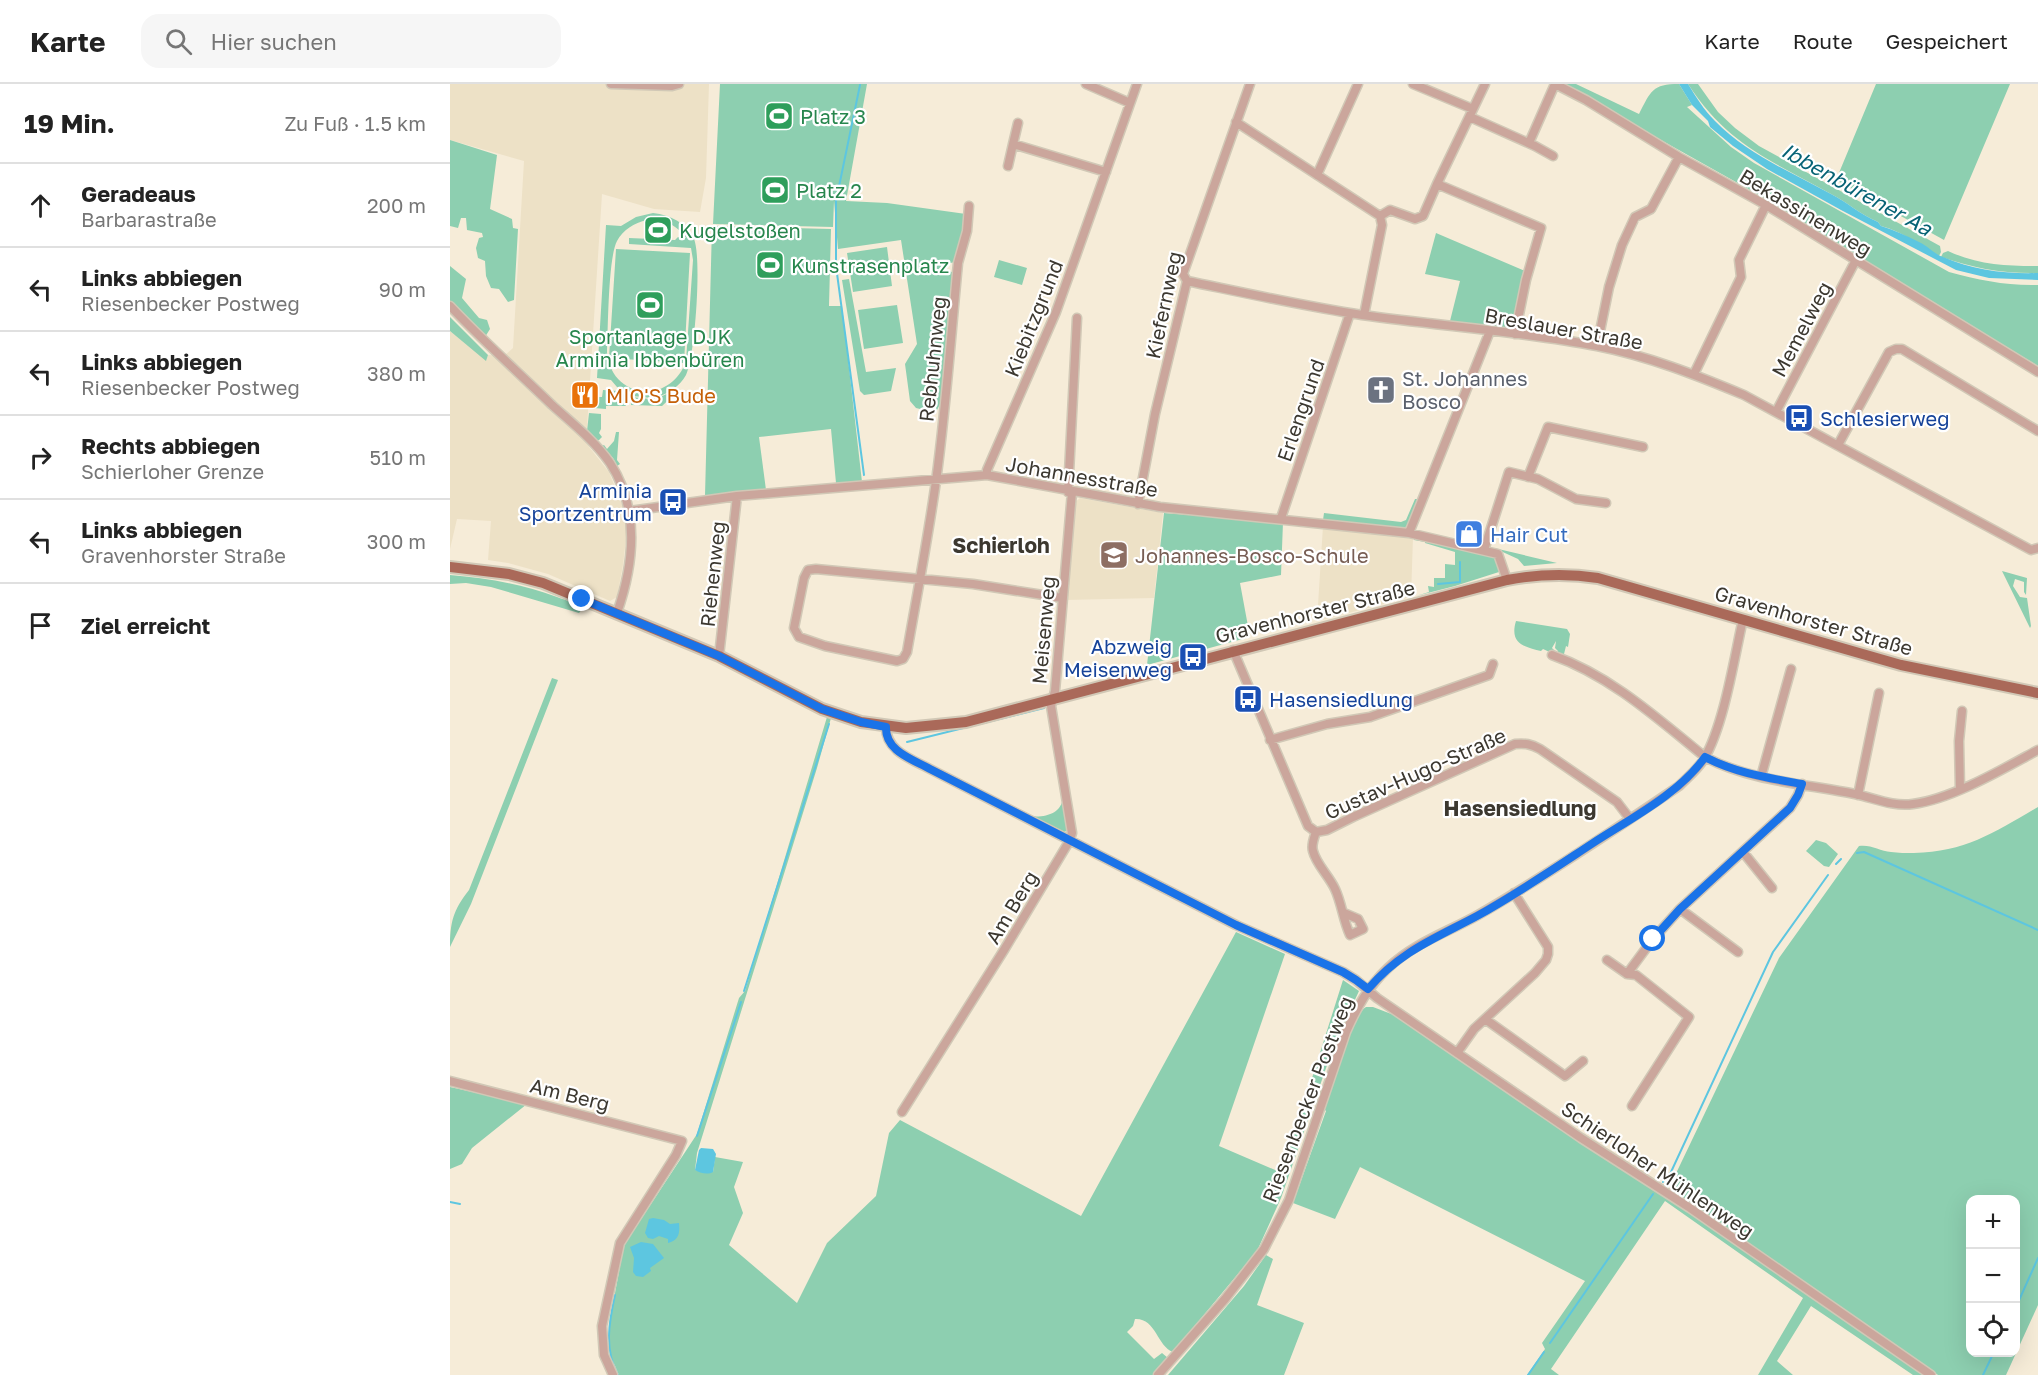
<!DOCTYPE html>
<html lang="de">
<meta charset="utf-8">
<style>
body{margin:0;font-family:"Golos Text",sans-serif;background:#f6f6f6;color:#222}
.controls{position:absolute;right:18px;bottom:18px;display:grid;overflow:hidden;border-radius:12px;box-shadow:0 6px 24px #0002}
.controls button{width:54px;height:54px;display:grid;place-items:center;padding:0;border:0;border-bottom:2px solid #e0e0e0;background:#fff;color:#222;font:30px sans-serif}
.stop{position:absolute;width:18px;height:18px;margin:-14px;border:4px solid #1a73e8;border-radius:50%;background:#fff}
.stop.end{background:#1a73e8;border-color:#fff;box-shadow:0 2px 6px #0008}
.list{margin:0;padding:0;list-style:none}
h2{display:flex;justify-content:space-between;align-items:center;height:78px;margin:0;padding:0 24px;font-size:26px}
h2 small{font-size:20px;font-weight:400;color:#767676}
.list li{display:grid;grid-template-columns:39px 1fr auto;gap:18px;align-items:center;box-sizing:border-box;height:84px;padding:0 24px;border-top:2px solid #e0e0e0}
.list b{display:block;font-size:22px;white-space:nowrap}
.list p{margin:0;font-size:20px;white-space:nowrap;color:#767676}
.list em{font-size:20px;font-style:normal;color:#767676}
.icon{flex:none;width:33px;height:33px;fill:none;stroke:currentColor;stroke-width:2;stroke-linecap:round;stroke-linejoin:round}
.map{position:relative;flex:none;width:1588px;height:1291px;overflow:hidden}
header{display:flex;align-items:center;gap:36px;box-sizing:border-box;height:84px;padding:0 30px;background:#fff;border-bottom:2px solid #e0e0e0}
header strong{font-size:28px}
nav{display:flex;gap:33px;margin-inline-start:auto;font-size:21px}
.search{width:420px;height:54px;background:#f6f6f6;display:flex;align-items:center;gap:15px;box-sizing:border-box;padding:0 21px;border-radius:18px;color:#767676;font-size:22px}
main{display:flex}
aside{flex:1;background:#fff}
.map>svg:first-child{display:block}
.built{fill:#ede1c6}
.green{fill:#8dcfb0;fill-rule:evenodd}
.water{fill:#5dc6e0}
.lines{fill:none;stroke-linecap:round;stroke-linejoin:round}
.stream{stroke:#5dc6e0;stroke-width:2}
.minor-casing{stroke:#d1c8b6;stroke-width:11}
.major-casing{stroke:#d1c8b6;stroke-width:14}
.minor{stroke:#cba69c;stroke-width:8}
.major{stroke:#aa6959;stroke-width:10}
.route{stroke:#1a73e8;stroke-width:8}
.labels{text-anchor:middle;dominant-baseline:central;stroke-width:4.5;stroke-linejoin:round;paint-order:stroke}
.leisure-label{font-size:20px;fill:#27864d;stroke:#fff;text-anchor:start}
.street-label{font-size:20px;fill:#3c3830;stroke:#fff}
.worship-label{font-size:20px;fill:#5b616d;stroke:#fff;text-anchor:start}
.food-label{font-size:20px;fill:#c56008;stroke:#fff;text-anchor:start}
.transit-label{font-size:20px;fill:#164399;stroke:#fff;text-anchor:start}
.shop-label{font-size:20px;fill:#366cbe;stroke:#fff;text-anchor:start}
.education-label{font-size:20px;fill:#785e54;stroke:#fff;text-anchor:start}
.water-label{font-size:21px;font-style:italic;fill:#076375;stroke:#fff}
.neighbourhood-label{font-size:21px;font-weight:bold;fill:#3c3830;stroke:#fff}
</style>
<header>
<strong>Karte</strong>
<div class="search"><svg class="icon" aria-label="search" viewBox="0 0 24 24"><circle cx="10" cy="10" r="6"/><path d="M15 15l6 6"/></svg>Hier suchen</div>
<nav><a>Karte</a><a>Route</a><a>Gespeichert</a></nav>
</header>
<main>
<aside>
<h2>19 Min.<small>Zu Fuß · 1.5 km</small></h2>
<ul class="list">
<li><svg class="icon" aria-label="ahead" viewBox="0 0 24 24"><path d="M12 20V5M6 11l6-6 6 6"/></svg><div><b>Geradeaus</b><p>Barbarastraße</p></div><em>200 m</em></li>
<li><svg class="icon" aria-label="left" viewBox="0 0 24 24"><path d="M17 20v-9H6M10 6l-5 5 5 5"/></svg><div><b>Links abbiegen</b><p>Riesenbecker Postweg</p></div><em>90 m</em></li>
<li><svg class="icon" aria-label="left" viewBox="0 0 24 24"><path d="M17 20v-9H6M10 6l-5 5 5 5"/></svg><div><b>Links abbiegen</b><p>Riesenbecker Postweg</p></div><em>380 m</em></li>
<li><svg class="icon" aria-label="right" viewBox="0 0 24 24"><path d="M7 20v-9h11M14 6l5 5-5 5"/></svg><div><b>Rechts abbiegen</b><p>Schierloher Grenze</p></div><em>510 m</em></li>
<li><svg class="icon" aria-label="left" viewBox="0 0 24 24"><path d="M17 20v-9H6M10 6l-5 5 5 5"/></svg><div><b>Links abbiegen</b><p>Gravenhorster Straße</p></div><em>300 m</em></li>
<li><svg class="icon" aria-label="arrive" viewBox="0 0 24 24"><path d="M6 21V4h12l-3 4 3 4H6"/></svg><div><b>Ziel erreicht</b></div></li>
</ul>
</aside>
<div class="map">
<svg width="1588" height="1291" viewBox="0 0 1588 1291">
<rect width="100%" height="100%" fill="#f6ecd8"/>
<path class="built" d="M0,0H259L256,94L250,128L204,125L152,110L136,359L159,388L175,428L177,446L173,481L167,513L160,517L98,490L58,479L38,476L41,437L7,435L0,465V247L36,276L38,271L54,272L63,264L74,77L0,56Z
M630,414L713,429L704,514L615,516L624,419Z
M873,442L963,453L961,513L867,537Z"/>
<path class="green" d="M270,0H417L396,117L437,119L516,130L505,178L496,180L495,185L504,189L493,314L487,326L482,328L466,324L460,317L455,280L467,260L451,156L388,165L384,117L383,143L263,140Z
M1111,0H1126L1189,30C1201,7 1202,0 1229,0L1242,21L1237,23L1281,63L1304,79L1499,188C1529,196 1557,202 1588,201V282L1407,174L1318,116Z
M1238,0H1248L1268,28L1285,44L1309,62L1490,162L1491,168L1489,172C1469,161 1454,148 1431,142L1428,138C1411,131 1397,118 1381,110C1320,76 1278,61 1238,0Z
M1426,0H1560L1494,156L1386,96Z
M0,56L47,71L40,125L62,135L63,144L68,145L64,216L58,218L49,205L41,204L36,192L35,177L28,174L26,164L29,154L33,153L32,149L17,146L16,134H11L8,144L0,142Z
M203,129C221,131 236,139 244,155C252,174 245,273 236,291C230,302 218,310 207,313V319H201V314L183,312L167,303L161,296L147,294L156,141L171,142L186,133ZM197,136C213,134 227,141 236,154L228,153L225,156L179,154V160L241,164L243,176L236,277C221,321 162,316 157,269C158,247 158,174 167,157C173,146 184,139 197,136Z
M262,142L381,145L379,222H392L412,398L386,399L381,345L309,353L316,406L255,412Z
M986,149L1075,187L1061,244L1000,237L1010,197L975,190Z
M437,163L442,202L403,208L397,169Z
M166,165L240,169L234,279L159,274Z
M1498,167C1528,181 1556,182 1588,182V189C1554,190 1523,184 1491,173L1493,169Z
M549,176L577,184L572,201L544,193Z
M0,182L16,195L12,214L29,234L37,236L40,245L35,253L0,220Z
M399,195L416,288L446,284L441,307L414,311L410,307L392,196Z
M447,221L453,259L414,265L408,226Z
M0,233L38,271L36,277L0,247Z
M153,306L168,307L176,312V322H156V325L144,324V313H152Z
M225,306L227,308L212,322L181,321V313L200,315V320H208V314Z
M139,329L151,330V345L149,349L152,353L149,356L146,357L137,347Z
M166,348H169L167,376L170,380L167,382L163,374L152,362L154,361L157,365L164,357Z
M965,415H968L958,440L954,445L873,436L874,429L951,438L956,436Z
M714,429L833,438L831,491L790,499L800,553L697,581Z
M964,454L1043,472L1046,475L1049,488L1005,502L966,512L979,508L978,502L984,503V494H995V480L1005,481V468L975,459V458L964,456Z
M1044,464L1107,479L1074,482L1068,475Z
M1552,487L1577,494L1576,511L1574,508V498L1565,495L1563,502L1570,513L1577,514L1581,542L1580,544Z
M0,491C37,494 72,500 107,513C116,516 125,519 132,525L129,529L41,503L16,499L0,500Z
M1066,537L1117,545L1120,550L1118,563L1116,562L1114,570H1108V567L1105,564L1106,557L1102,564L1106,568L1104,570L1093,565L1091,567C1075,563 1059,560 1066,537Z
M102,594L108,596L21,820L0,863C0,839 3,826 19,806Z
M377,633L381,634L367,684L247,1069L245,1086L263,1088L265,1073L293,1078L284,1103L293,1129L279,1161L347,1219L377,1159L426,1112L439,1049L450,1036L631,1132L786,848L835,870L769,1062L832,1089L893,896L909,907L884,961L831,1114L807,1167L723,1268C707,1262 706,1234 685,1235L683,1242L677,1248L704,1275L712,1269L718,1274L703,1291H169L160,1270L159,1241L174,1161L247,1050L289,914L295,907Z
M613,713L618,744L615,748L580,732C594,734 612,730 613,713Z
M1588,723V1221L1556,1291H1488L1222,1108L1220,1102L1329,874L1409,762C1420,760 1430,767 1441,768C1448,769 1456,769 1464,769C1516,768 1545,748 1588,723ZM1520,1116H1566V1268H1520Z
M1366,756L1376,759L1388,770L1379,783L1374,782L1356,767Z
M916,923H923L944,931L1203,1106L1216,1112L1475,1291H1463L1361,1222L1327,1277L1343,1291H1308L1353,1214L1215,1117L1101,1285L1109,1291H1077L1095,1265L1092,1259L1135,1197L910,1083L885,1135L843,1119L876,1027L874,1025C880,1007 902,930 916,923Z
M0,1003L77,1020L22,1064L12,1080L0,1085Z
M816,1171L823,1175L807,1221L854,1239L834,1291H718L794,1202Z"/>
<path class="water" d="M1229,0H1238C1246,13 1254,26 1265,37C1297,70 1341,88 1381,110C1397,118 1411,131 1428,138L1431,142C1444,146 1457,152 1469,158C1478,162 1484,170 1493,173C1523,186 1555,190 1588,189V196L1539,194L1506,186L1391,126L1317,85L1283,62L1260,43L1258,37L1242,21Z
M251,1064L263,1065L266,1070L263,1088C258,1091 249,1089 245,1086L249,1066Z
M203,1134L214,1136L220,1140L229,1139C230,1149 229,1156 218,1159V1155L209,1152L203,1155L198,1154L195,1149L199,1135Z
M191,1158L203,1160L214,1174L200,1184L201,1187L193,1193L186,1192L183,1188L184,1174L180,1163Z"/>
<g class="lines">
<path class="stream" d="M410,1L386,117V182L414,391
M988,500L1010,498V478
M457,658L594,624
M1407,769L1414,768L1588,846
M1386,780L1391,775
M294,907L379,640
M247,1052L291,918
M1213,1098L1221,1088L1323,868L1378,791
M0,1118L10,1120
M165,1211C159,1238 154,1266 168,1291
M1566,1223L1588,1174
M1100,1259L1203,1110
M1078,1291L1094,1268
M1533,1291L1544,1268"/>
<g class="minor-casing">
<path id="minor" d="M161,0L222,2L229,0
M636,0L680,19
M963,0L1023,25
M1035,0L987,100L1091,144L1076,196L1065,250
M1105,0L1136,16L1229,73L1316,121L1588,288
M1020,33L1085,62L1103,72
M786,38L930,132L932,141L914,231
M568,39L563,60L656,88
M1079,59L1105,0
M558,82L563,60
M867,91L908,0
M519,122L517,147L508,179C501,251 496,325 486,397C478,454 467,511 457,568L453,575L447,577L375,562L349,553L344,544L354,494L358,486L366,485L523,500L612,514
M930,132L940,126L965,135L973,132L987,100
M737,197C795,209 853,222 912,231C990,242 1069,247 1147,262C1198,272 1246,291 1294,311L1581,466L1588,464
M0,222C32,256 68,288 102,321C122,339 145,357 160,379C190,425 184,480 167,529
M1147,262L1159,203L1172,161L1185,133L1201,125L1229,73
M1244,290L1291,193L1289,176L1316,121
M1326,328L1406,176
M1388,361L1439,268L1446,265H1452L1588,347
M537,391V386L606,228L687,0
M1078,393L1098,343L1193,363
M618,408L627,234
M688,420L705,330L737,197L733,190L800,0
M180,427L287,412L537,391L710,423L959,449L1048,470L1057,496
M831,434L900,229
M959,449L1040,247
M1034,466L1059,388L1088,395L1126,415L1156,419
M783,566L858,742L866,748L877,746L903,733L1065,660C1075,659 1081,660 1090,665L1167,718L1180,735
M1102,571C1161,592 1207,634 1255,673C1300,697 1356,700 1405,710C1424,714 1443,723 1463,720C1502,715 1553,685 1588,666
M269,572L287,412
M436,643C436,667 461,675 480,685L786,841L893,888L906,896L927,914L1131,1054L1240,1124L1481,1291
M820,656L877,640L920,633L1039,591L1043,580
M1311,693L1341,585
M1510,705L1509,657L1512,627
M1408,711L1429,609
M866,748C864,754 861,761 863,767C866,780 879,792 885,805C892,820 893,836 900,851L913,845L908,835L894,829
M1293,768L1322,804
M1230,825L1288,868
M1157,876L1177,890L1203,855L1230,825L1340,724L1348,711L1352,700
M1177,890L1186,891L1239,933L1182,1022
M1035,935L1115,992L1133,977
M1007,969L1024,945L1085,889L1096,876L1098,870V863L1064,809
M0,997L232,1057L226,1071L170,1159L152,1242L154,1271L163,1291
M452,1028L554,866L620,756L622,749L601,622L605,607L622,408
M708,1291L775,1215L814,1165L839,1116L896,948C907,923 918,903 938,884C964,859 998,848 1028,831C1097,791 1163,747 1229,702C1237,694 1248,685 1254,675C1274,641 1284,575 1293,535"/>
</g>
<g class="major-casing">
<path id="major" d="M0,483L59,490L93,499L269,572L372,625L411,638L456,644L516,638L1057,496C1088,490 1117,489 1148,494L1451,581L1588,609"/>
</g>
<use href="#minor" class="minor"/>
<use href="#major" class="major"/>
</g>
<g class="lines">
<path class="route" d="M132,515L269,572L372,625L411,638L436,643C435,667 462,675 480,685L786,841L893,888L906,896L918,905C951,867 984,855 1027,832C1067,810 1105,784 1143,759C1180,735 1229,710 1255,673C1285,689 1319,694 1352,700L1348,711L1340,724L1230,825L1203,855"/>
</g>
<defs>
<g id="stadium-square" transform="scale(1.5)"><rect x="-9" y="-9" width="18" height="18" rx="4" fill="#2e9e5b" stroke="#fff"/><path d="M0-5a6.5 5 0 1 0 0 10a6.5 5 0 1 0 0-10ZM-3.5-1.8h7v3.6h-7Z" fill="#fff"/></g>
<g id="church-square" transform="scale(1.5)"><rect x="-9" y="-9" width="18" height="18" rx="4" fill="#6b7280" stroke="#fff"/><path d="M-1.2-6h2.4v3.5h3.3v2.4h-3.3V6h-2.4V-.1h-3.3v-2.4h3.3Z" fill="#fff"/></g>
<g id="restaurant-square" transform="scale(1.5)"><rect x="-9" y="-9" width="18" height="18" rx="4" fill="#e8710a" stroke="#fff"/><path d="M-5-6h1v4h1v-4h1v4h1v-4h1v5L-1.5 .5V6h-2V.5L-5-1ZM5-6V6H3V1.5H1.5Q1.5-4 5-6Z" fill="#fff"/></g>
<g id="bus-square" transform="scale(1.5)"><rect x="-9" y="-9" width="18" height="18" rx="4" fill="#1a4fb4" stroke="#fff"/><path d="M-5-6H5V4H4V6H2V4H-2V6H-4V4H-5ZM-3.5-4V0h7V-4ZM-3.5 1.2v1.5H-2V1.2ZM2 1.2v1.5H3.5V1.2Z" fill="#fff"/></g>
<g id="shop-square" transform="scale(1.5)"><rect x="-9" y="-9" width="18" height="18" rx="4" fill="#3f7fe0" stroke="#fff"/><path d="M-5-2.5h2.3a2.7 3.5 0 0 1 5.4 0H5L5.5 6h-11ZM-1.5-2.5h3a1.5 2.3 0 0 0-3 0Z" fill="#fff"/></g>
<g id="school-square" transform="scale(1.5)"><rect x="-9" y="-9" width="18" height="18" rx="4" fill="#8d6e63" stroke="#fff"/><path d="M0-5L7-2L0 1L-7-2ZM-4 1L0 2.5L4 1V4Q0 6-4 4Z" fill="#fff"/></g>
</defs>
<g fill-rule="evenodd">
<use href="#stadium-square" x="329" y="32"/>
<use href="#stadium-square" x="325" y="106"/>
<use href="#stadium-square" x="208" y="146"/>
<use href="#stadium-square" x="320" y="181"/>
<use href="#stadium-square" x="200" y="221"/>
<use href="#church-square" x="931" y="306"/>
<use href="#restaurant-square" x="135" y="311"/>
<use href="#bus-square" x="1349" y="334"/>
<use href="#bus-square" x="223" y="418"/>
<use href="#shop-square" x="1019" y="450"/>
<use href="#school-square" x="664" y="471"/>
<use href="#bus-square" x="743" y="573"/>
<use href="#bus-square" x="798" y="615"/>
</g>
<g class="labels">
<g class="leisure-label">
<text x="350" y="32">Platz 3</text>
<text x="346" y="106">Platz 2</text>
<text x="229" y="146">Kugelstoßen</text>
<text x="341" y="181">Kunstrasenplatz</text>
<text x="200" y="252" text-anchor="middle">Sportanlage DJK<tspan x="200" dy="23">Arminia Ibbenbüren</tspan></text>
</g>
<g class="street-label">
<text transform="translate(1356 128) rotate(31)">Bekassinenweg</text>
<text transform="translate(713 221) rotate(-78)">Kiefernweg</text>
<text transform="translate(583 234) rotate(-68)">Kiebitzgrund</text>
<text transform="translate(1114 244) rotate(10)">Breslauer Straße</text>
<text transform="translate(1351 245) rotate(-62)">Memelweg</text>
<text transform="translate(482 275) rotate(-84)">Rebhuhnweg</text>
<text transform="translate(850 326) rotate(-71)">Erlengrund</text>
<text transform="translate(632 392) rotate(10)">Johannesstraße</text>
<text transform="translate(262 490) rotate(-84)">Riehenweg</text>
<text transform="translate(865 527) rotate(-14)">Gravenhorster Straße</text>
<text transform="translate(1364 536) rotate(16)">Gravenhorster Straße</text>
<text transform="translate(593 546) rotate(-85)">Meisenweg</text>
<text transform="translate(965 689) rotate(-24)">Gustav-Hugo-Straße</text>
<text transform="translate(561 823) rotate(-59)">Am Berg</text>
<text transform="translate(120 1010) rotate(14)">Am Berg</text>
<text transform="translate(857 1015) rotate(-69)">Riesenbecker Postweg</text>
<text transform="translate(1208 1085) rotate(34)">Schierloher Mühlenweg</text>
</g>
<g class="worship-label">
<text x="952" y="294">St. Johannes<tspan x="952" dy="23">Bosco</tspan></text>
</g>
<g class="food-label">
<text x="156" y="311">MIO'S Bude</text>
</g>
<g class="transit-label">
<text x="1370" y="334">Schlesierweg</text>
<text x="202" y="406" text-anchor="end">Arminia<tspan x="202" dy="23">Sportzentrum</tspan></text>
<text x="722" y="562" text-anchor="end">Abzweig<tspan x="722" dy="23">Meisenweg</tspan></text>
<text x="819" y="615">Hasensiedlung</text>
</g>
<g class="shop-label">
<text x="1040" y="450">Hair Cut</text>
</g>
<g class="education-label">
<text x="685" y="471">Johannes-Bosco-Schule</text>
</g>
<g class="water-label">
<text transform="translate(1407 105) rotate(29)">Ibbenbürener Aa</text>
</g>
<g class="neighbourhood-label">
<text x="551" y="461">Schierloh</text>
<text x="1070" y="724">Hasensiedlung</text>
</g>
</g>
</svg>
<div class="controls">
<button>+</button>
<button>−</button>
<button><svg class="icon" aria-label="locate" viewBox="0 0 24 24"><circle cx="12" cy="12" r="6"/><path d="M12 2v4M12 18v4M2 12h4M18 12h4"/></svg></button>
</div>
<div class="stop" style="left:1203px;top:855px"></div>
<div class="stop end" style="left:132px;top:515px"></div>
</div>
</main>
